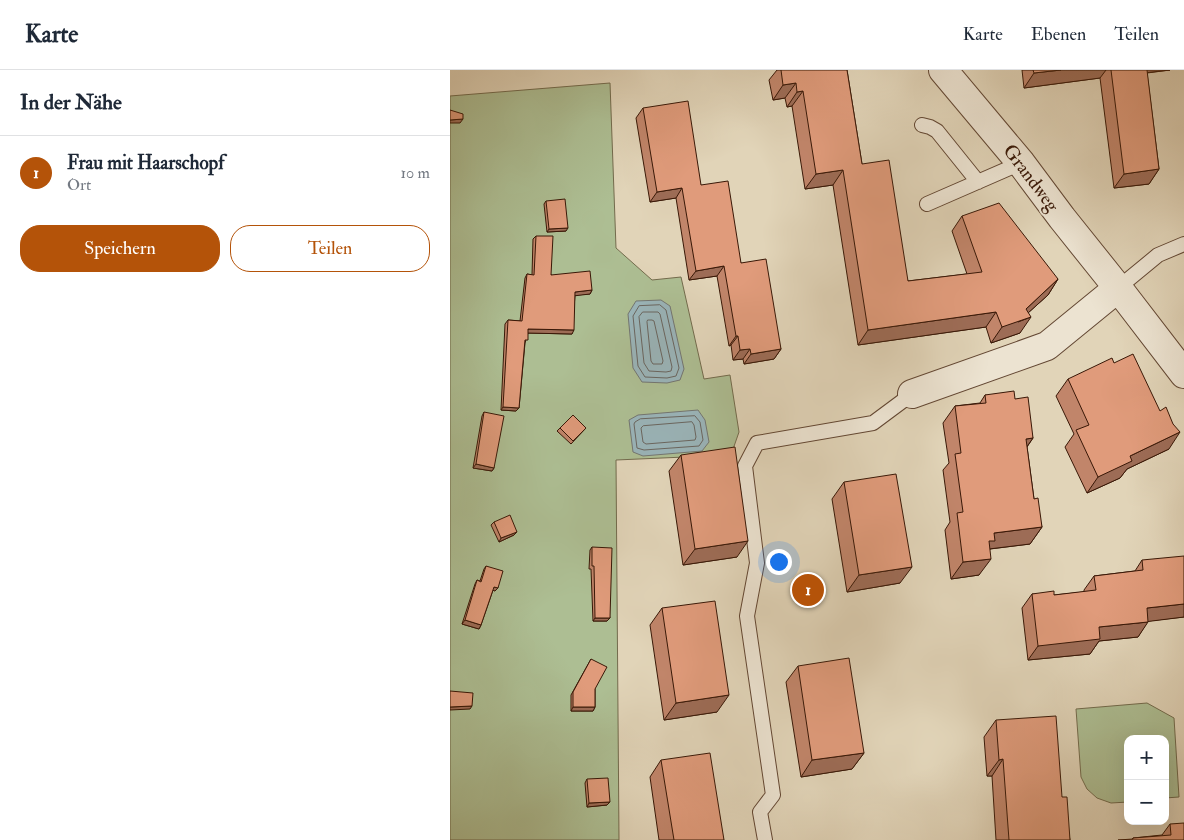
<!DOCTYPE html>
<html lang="de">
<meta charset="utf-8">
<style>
body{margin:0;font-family:"IM FELL Double Pica",serif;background:#f2f2f3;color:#1f2937}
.controls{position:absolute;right:15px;bottom:15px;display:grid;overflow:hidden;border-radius:10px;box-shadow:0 5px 20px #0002}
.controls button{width:45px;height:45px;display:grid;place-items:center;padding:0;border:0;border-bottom:1px solid #e0e1e3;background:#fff;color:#1f2937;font:25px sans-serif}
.you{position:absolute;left:328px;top:491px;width:18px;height:18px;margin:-12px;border:4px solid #fff;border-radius:50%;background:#1a73e8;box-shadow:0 0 0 8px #1a73e833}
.badge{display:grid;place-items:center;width:32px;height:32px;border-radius:50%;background:#b45309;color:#fff;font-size:16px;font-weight:700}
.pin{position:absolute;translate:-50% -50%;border:2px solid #fff;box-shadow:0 1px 5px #0006}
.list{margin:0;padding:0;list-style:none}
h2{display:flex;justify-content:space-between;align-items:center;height:65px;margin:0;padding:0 20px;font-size:21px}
h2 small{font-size:16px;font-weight:400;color:#747a83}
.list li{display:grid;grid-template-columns:32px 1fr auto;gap:15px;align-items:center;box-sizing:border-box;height:75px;padding:0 20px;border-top:1px solid #e0e1e3}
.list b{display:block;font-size:19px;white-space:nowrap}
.list p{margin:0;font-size:16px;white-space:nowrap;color:#747a83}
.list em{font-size:16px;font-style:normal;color:#747a83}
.actions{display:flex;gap:10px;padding:15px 20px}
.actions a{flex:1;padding:11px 0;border:1px solid #b45309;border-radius:20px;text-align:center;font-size:18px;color:#b45309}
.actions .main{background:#b45309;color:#fff}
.map{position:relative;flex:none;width:734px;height:770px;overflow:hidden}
header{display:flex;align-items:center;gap:30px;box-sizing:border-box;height:70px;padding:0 25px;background:#fff;border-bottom:1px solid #e0e1e3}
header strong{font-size:24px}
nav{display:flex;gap:28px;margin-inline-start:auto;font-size:18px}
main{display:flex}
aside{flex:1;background:#fff}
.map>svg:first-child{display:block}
.green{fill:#adbe93;stroke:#736b4d}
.water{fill:#9ab5ba;stroke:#737672}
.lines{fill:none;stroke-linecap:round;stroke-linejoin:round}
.shore{stroke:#6a6660;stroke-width:1}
.lane-casing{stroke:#634733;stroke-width:16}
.street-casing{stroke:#634733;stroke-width:30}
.lane{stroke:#ece3d1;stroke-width:14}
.street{stroke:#ece3d1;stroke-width:28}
.wall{fill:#c1856a;stroke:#391807}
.shaded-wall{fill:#9d6c56;stroke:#391807}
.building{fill:#e09b7b;stroke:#391807}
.labels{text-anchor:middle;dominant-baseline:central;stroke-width:4;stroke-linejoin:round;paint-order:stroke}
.street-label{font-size:19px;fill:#391807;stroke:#ece3d1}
</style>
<header>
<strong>Karte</strong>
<nav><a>Karte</a><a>Ebenen</a><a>Teilen</a></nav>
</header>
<main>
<aside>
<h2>In der Nähe<small></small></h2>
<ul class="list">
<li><span class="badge">1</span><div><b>Frau mit Haarschopf</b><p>Ort</p></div><em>10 m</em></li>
</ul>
<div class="actions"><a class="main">Speichern</a><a>Teilen</a></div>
</aside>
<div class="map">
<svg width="734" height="770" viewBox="0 0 734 770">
<rect width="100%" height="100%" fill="#e1d4b8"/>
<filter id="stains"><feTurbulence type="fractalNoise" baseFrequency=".004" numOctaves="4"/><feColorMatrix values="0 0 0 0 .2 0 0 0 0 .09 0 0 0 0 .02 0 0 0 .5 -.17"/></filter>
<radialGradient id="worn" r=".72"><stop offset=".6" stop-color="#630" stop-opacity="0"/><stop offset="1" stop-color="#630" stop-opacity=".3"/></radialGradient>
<path class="green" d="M160,13L166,178L202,210L231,207L254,309L280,305L289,362L281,385L166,390L169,770H0V26Z
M697,633L724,648L729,727L715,728V669H678V732L661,733L647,728L637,719L631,707L626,639Z"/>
<path class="water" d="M211,230L220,236L234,299L230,310L217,313L192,312L183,298L178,244L186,231Z
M248,340L255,350L259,372L252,381L193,386L183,382L179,350L188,345Z"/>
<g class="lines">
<path class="shore" d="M210,235L216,240L229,298L226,306L217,308L195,307L188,296L183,246L189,236Z
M193,242H208L210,244L222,297L221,301L216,302L199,301L194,293L189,247Z
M198,250H202L204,251L213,291L212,294H203L201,291L197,252Z
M245,346L250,352L253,370L249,376L194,380L187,378L184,354L185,352L190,349Z
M242,352L244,355L246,367L245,370L196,374L193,372L191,358L193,356Z"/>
<g class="lane-casing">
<path id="lane" d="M472,55L480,57L487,61L528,112
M477,134L571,93
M668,218L708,185L734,174
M315,770L310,742L323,725L297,546L307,493L295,396L307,373L423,353L462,324"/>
</g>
<g class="street-casing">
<path id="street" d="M493,0L571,93L612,148L668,218L734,304
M462,324L597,276L668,218"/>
</g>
<use href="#lane" class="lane"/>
<use href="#street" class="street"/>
</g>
<path class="wall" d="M327,0H397L412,94L458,211L517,204L502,161L512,146L608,209L598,225L578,243L570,263L541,273L536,257L408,275L383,115L355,119L342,36L337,37L335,28L323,30L319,10Z
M572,0H720L697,3L709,99L699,114L664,118L650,8L574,18Z
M193,38L251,115L291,193L331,279L324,289L294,294L293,289L283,290L281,275L279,276L267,206L239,210L226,128L200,132L186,48Z
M96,131L116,161L97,162L94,134Z
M86,166L101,205L142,220L140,224L125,225L122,264L78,263L75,273L69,338L66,341L51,340L55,254L58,250L70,251L75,208L77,204L82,205L83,169Z
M618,309L719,379L677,399L670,408L637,423L615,377L624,364L606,326Z
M535,325L565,329L583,368L577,377L584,429L592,457L580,474L540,479L529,505L501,509L495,460L500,452L493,400L499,393L493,353L505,336L530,333Z
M34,342L44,398L42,401L23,398L32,346Z
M110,358H136L121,374L107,361Z
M231,385L287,487L233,495L219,401Z
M394,412L450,513L397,522L382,429Z
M44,452L67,462L64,465L49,472L41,455Z
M142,477L160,548L157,551H143L141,499H139L140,480Z
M692,490L734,547L698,551L688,567L649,571L640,584L578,590L572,538L582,524L604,525L634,522V520L644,506L685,501Z
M36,496L48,518L45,521L43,520L31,555L29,559L12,554L25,514L27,510L30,511L34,499Z
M212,538L267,642L214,650L200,555Z
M141,589L145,619V637L143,641H121V625Z
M348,596L414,683L402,699L351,707L336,612Z
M546,650L612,727L620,770H546L542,706H537L534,667Z
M211,690L274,770H209L200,707Z
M137,709L157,735L137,737L135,713Z
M720,754L734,770L682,769L683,768L712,765Z"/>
<path class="shaded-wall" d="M611,0H656L650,8L574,18L584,3Z
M688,0H720L685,4Z
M346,13L335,28L323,30L333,15Z
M353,21L342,36L337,37L347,22Z
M13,49L10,53H0V50Z
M709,99L699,114L664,118L674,104Z
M393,100L383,115L355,119L366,104Z
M232,118L226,128L200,132L207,122Z
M118,158L116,161L97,162L99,159Z
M274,196L267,206L239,210L246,201Z
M608,209L598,225L568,252L581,247L570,263L541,273L552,257L576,239Z
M142,220L140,224L123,226L125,222Z
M546,242L536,257L408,275L418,260Z
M78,259L124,260L122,264L76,263Z
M286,266H288L281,275L279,276Z
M300,279L293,289L283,290L290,280Z
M331,279L324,289L294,294L301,284Z
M53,337L69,338L66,341L51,340Z
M730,362L719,379L677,399L670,408L637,423L648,407L680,386Z
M583,368L571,385L576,369Z
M26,394L44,398L42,401L23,398Z
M592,457L580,474L539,479L527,488L544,463Z
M67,462L64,465L49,472L51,468Z
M298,471L287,487L233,495L245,479Z
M541,489L529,505L501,509L513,492Z
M462,497L450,513L397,522L409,505Z
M44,517L48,518L45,521L42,520Z
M734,534V547L686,553L697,538Z
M145,548H160L157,551H143Z
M15,550L31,555L29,559L12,554Z
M698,552L688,567L649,571L640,584L578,590L588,576L649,557Z
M279,625L267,642L214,650L226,633Z
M22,636L20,639L0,640V637Z
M123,637H145L143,641H121Z
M414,683L402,699L351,707L362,690Z
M553,689L542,706H537L549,690Z
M160,732L157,735L137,737L139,733Z"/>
<path class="building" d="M331,0H397L412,94L439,90L458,211L532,202L512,146L549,133L608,209L576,239L581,247L552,257L546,242L418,260L393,100L366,104L353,21L347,22L346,13L333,15Z
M583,0H611L584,3Z
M661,0H697L709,99L674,104Z
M238,31L251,115L278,111L291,193L316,189L331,279L301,284L300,279L290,280L288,266H286L274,196L246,201L232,118L207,122L193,38Z
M0,40L13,44V49L0,50Z
M115,129L118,158L99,159L96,131Z
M86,166H103L101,205L140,201L142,220L125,222L124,260L78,259V270H75L69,338L53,337L58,250L72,251L77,204L84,205Z
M683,284L710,341L716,337L723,354L730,362L680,386L682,391L648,407L626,360L639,355L618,309L662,288L664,293Z
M564,321L565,329L578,327L583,368L576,369L584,429L588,428L592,457L544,463L545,471H539L541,489L513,492L507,443L513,442L505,384L511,383L505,336L536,333L535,325Z
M34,342L54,346L44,398L26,394Z
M123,345L136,358L123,371L110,358Z
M285,377L298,471L245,479L231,385Z
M446,404L462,497L409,505L394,412Z
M60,445L67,462L51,468L44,452Z
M142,477L162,478L160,548H145L144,496H142Z
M734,486V534L697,538L698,552L649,557L650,569L588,576L582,524L604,521V525L646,520L644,506L693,500L692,490Z
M36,496L53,501L48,518L44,517L31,555L15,550L27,510L31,512Z
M265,531L279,625L226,633L212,538Z
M399,588L414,683L362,690L348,596Z
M141,589L157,597L145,619V637H123V622Z
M0,621L23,623L22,636L0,637Z
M606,646L612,727H617L620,770H559L553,689L549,690L546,650Z
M260,683L274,770H224L211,690Z
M158,708L160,732L139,733L137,709Z
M734,753V770H668L683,769V768L721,765L720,754Z"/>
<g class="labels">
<g class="street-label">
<text transform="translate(581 108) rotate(53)">Grandweg</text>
</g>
</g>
<rect width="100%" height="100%" filter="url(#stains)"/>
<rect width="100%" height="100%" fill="url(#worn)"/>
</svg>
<div class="controls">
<button>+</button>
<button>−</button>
</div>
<div class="you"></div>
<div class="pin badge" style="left:358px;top:520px">1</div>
</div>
</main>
